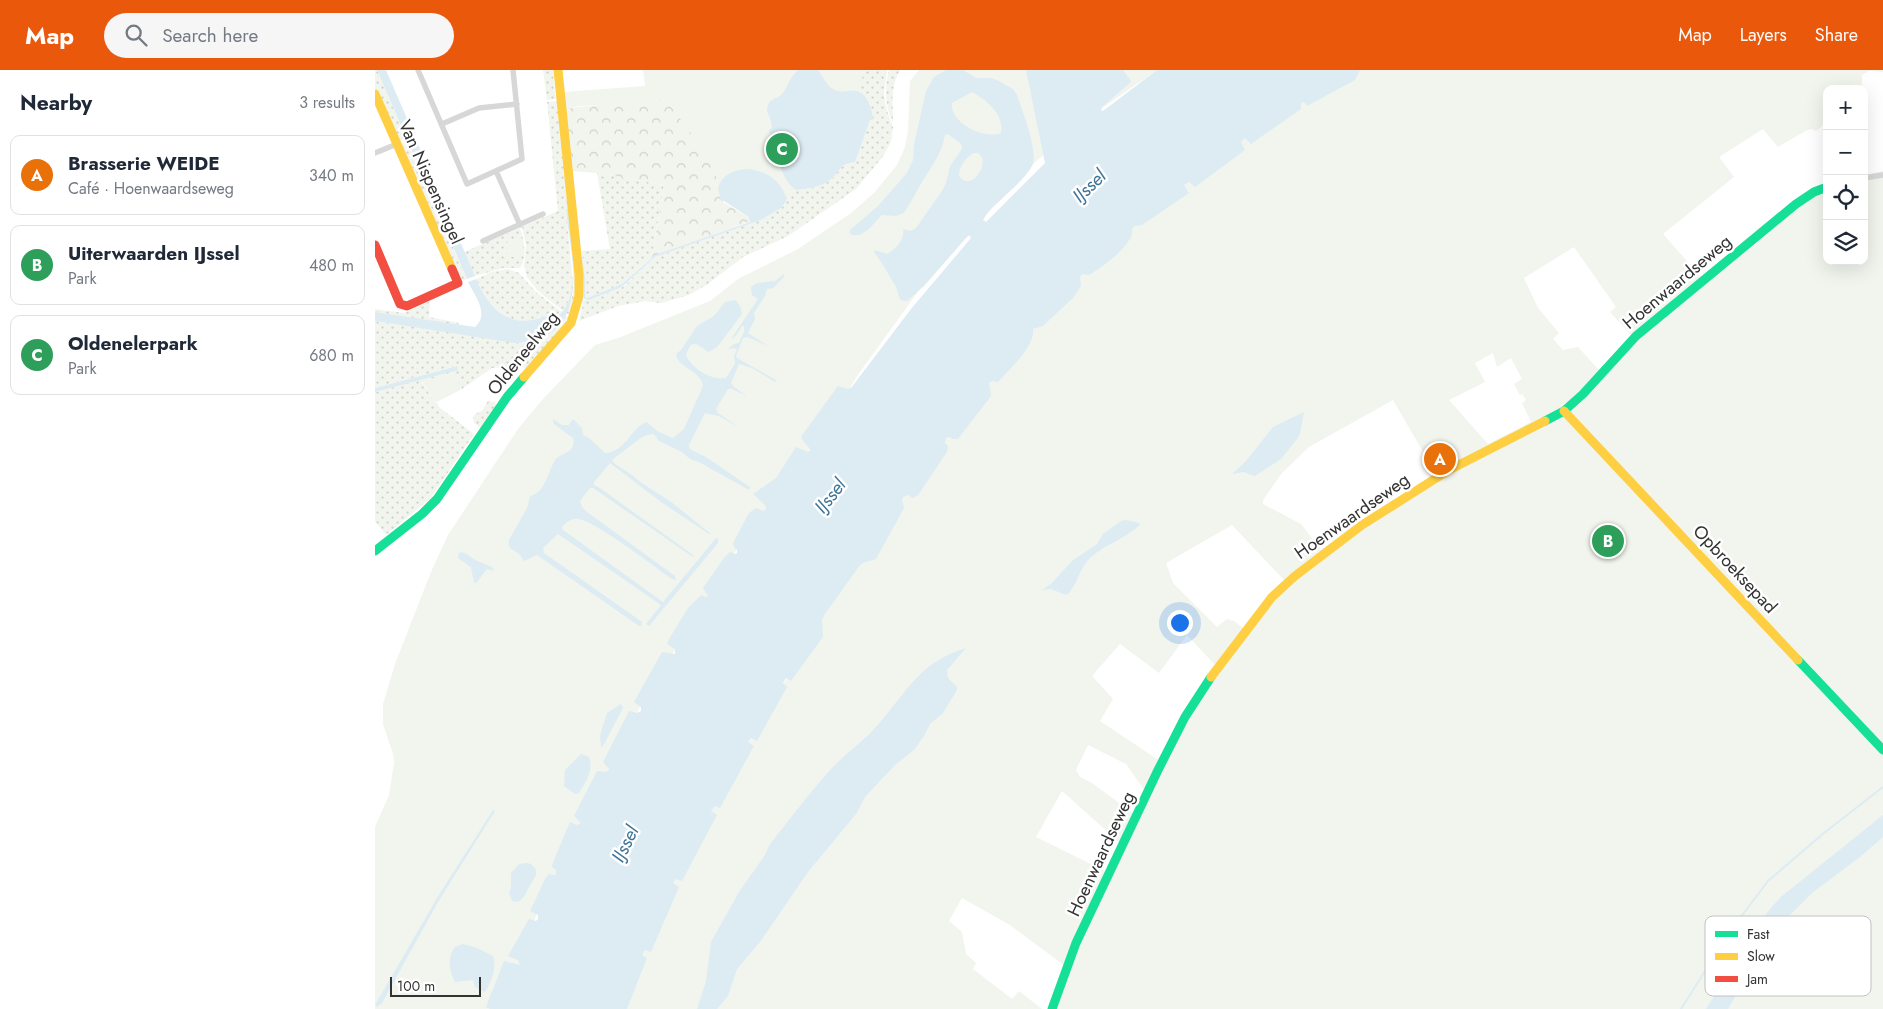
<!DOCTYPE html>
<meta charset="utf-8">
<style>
body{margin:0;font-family:Jost,sans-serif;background:#f6f6f7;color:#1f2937}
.controls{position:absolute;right:15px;top:15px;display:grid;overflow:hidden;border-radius:10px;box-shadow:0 5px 20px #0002}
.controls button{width:45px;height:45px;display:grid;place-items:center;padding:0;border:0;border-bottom:1px solid #e0e1e3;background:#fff;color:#1f2937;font:25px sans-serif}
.scale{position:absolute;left:15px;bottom:12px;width:91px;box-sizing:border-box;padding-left:5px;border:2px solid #333;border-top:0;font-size:14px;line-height:18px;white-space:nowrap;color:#333;-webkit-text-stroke:4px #fff;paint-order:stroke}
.you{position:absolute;left:804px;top:552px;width:18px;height:18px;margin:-12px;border:4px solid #fff;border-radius:50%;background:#1a73e8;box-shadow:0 0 0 8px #1a73e833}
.badge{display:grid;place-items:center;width:32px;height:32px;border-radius:50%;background:#ea580c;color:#fff;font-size:16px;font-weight:700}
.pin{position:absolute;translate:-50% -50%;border:2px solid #fff;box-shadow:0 1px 5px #0006}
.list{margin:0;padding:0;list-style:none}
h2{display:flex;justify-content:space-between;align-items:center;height:65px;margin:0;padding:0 20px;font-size:21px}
h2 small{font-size:16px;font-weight:400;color:#747a83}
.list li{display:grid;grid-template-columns:32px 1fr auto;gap:15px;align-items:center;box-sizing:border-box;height:80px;margin:0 10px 10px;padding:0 10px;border:1px solid #e0e1e3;border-radius:10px}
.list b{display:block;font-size:19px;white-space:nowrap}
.list p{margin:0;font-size:16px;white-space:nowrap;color:#747a83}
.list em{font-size:16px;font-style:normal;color:#747a83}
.icon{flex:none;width:28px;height:28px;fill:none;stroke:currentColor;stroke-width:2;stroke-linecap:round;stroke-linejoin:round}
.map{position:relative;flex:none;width:1508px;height:939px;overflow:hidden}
header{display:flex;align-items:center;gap:30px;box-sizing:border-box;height:70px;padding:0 25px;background:#ea580c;color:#fff}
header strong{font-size:24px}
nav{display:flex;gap:28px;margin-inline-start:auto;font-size:18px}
.search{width:350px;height:45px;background:#f6f6f7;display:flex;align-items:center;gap:12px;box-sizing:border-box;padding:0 18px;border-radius:28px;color:#747a83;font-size:19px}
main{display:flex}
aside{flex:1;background:#fff}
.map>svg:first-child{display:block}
.grass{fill:url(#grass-dots)}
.forest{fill:url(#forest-crowns)}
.park{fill:#f1f5ed;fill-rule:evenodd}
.water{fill:#ddebf3;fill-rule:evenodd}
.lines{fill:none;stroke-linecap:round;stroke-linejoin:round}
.stream{stroke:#ddebf3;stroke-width:2}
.street{stroke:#d7d7d7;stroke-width:5.5}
.fast{stroke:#16e098;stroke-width:9}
.slow{stroke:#ffcf43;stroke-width:9}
.jam{stroke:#f24e42;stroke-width:9}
.labels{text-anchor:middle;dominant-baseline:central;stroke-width:5;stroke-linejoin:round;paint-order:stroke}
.street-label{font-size:18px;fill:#333;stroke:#fff}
.water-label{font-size:19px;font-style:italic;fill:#3f7597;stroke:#fff}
.key{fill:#fff;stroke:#c2c2c2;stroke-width:1}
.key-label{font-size:14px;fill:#333}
</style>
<header>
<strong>Map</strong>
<div class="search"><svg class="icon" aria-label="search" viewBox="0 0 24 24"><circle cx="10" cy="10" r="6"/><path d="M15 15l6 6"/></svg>Search here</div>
<nav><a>Map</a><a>Layers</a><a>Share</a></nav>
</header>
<main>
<aside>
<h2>Nearby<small>3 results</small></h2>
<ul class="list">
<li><span class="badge" style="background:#e8710a">A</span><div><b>Brasserie WEIDE</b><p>Café · Hoenwaardseweg</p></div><em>340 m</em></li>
<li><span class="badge" style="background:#2e9e5b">B</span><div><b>Uiterwaarden IJssel</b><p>Park</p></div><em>480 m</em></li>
<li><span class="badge" style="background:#2e9e5b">C</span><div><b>Oldenelerpark</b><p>Park</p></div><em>680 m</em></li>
</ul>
</aside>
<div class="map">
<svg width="1508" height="939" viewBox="0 0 1508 939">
<defs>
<pattern id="grass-dots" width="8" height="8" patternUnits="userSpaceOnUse" patternTransform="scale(1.25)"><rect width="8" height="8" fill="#f1f5ed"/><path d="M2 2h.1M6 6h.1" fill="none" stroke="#cfd2cc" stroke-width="1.8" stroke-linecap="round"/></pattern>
<pattern id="forest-crowns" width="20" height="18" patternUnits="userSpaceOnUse" patternTransform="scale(1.25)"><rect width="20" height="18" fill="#f1f5ed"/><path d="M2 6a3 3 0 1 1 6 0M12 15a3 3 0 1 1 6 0" fill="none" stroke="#cfd2cc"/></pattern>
</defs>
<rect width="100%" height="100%" fill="#fff"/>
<path class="grass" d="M0,0H2L31,68L25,71L22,68L0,18Z
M168,0H178L180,25L184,28L172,30Z
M476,0H512L509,24L512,41L518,57L516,71L509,85L481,119L413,166L368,187L333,214L314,225L286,233L270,231L243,236L204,251L209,230H214L248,217L280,187L386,150L406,138L412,129L216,26L421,120C433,119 446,117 455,110C467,101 461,95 480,92L495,50H497L490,27L482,21Z
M514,0H525C515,17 518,34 518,53C510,36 509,18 514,0Z
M185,31L203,213L195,245L191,243C207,215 196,170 193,139L191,140L198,215L195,229L188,241L163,221L152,207L149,196L151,175L147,157L183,141L172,32Z
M32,72L92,209L86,212L27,74Z
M222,103L289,115L277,187L247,214L212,228L210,227L207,181L235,179Z
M145,158C149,171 153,185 145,198H128L100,206L89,182Z
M133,199L144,203L161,222L187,242L180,249L174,245C136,260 116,243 101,209L116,202Z
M55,231L54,247L84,253V255L0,242V239L29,243Z
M190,245L195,249L152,299L147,296L117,298L87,319L78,303L47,312L60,333H62L64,337L99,364L55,429L11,465L0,451V322L83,299L81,296L0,318V251L145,273C166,272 178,261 190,245Z
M113,331L120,332L122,338L106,358L99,353L98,348L100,344L107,341Z"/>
<path class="forest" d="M287,29L292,31L333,84L338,93L348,132L374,147L376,151L277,187L289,115L222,103L197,101L189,39C222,33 254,36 287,29Z"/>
<path class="park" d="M268,0H490L482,21L494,31L498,50H495L480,92L472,93L463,99L457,109L448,114L421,120L406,138L379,153L374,147L346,129L338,93L292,31L287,29L263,34L204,36L189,39L188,22L270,16Z
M544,0H782L720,43L659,93L606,148L595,165L584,172L545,219L482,306L439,381L391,438L362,479L264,639L179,805L161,846L130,939H0V757L14,725L19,693L18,684L8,654V634L20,594L56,502L73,465L143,359L167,330L220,275L243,268L335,231L363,209L423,179L476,143L499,123L522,95L530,77L533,61L535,11Z
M973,0H1508V2L1494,1L1487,5V15L1484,19H1452V52L1441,61L1437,59L1432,60L1403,77L1388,59L1344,87L1359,107L1288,164L1326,207L1452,114V191H1489V105L1508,101V939H675L690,896L635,855L587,828L574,851L587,862L591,884L601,893L598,899L637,929L644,921L667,939H243L298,812L374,671L447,549L526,428L613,314L657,261L707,205L754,158L867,70ZM1199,177L1241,237L1235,242L1257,266L1224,300L1203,277L1188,280L1178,269L1184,263L1163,238L1149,208ZM1118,283L1122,297L1136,288L1147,309L1139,314L1145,325L1147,324L1151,330L1147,333L1156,352L1113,374L1074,330L1110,312L1100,293ZM1018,330L1061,404L977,457L946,480L926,454L888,434V430L907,403L934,377ZM857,455L909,510L892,527L868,558L859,551L852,549L842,557L798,513L791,493ZM812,565L841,596L785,691L725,651L738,629L717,606L745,574L784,603ZM713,675L751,694L770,721L759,744L717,713L705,707L701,700ZM687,721L745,773L732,802L661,767Z
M130 178a9 9 0 1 1 18 0a9 9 0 1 1-18 0Z
M78,303L87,319L60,333L47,311Z"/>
<path class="water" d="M2,0H11L100,206L92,209Z
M423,0H443C448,6 450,14 458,19C466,24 472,20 481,21C493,23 497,40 498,50H495L480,92C461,95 467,101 455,110C446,117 433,119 421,120C404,107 405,89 399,70C397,66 394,64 394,60L397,58L396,51L392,41C393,27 400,31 407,24C413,17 414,8 423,0Z
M571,0H588L601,8H616L624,11L638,19L642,25C647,40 664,82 657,96C652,105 642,115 634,122C625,131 614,139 608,150L611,152L670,93L651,0H748L756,11L755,13L727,37L726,40L728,41L782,0H985L980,10L932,36L929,32L926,33V39L876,74L870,68L866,72L870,80L820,117L814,112L809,115L814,123L767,155L759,156L757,159C760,174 726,198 714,205L708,204L705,207L706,216L698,228L668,256L658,259C661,275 634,300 623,312L617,311L614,313L616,326L583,369H577L575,367L571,368L570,373L573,376L572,382L543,425L538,428L533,425L528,427L527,430L529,438L501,489L488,493L485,495L450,544L447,550L448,567L416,611L411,608L408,613L412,617L382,671L376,668L373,672L379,676L345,738L340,736L336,741L342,745L307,811L301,809L298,813L304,817L276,882L270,880L267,885L272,888L252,939H115L111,937L129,891L145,895L143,890L133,886L154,849L161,851L163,849V845L155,841L171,807L174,804L180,805L181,800L177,797V795L195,752L202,755L206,753L199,746L222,701L231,702L234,699L228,692L254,641L262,643L266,641V637L259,632L287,582L300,584V579L292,574L294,569L313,538L326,525L331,527L333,526L328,518L349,488L355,482L360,484L362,483V480L359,477L358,473L374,443L381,438L388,441L391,439L390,435L378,424L401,408L421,377L433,382L436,380L426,368L428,364L463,316L473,319L476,318L536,239L596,168L594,165L591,168L549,216L532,231L526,230C523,226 523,220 520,215C513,204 507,192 499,182L500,180L512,184C521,179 530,170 528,159L535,161L541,158L567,121L571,113L575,96L587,79L586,74L573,64L570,65C567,83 557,96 547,112C541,122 536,133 529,143L521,146L507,145C498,153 489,170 475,164V160L503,136L532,103L538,90L539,74L551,21L559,7ZM597,22C611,29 630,46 626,63C610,70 574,53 577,33ZM599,83H603L607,87C611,101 593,122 584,105C584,97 591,87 599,83Z
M372,99C392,101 405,110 412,129L406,138L386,150L280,187L247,217L214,230L209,229L207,185L210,209V227L212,228L247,214L280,185L375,152L374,147L346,129L343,119C346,105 359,100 372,99Z
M191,139H193C198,191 217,271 139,273L0,251V242L100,257C115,244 100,226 93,212L101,209C116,243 136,260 174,245L180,249C211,225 193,173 191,139Z
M409,204V207L398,218L392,219L390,226L379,243L380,249L373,263L393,276L372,267L368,268L361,286L362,288L401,310L400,312L377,298L364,294L356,313L359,317L372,326L357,319H353L341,339L343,343L365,358L344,346L330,343L314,375L315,379L331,387L375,417L374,420L324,392L315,389L307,382L284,371L279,364L272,365L267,367L237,390L240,394L257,405L265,412L295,431L336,464H334L286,432L235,393L219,412V415L225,418L318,485V487L218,418H215L205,431L207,437L212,442L300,506L301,510L297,509C281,498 219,450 203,449C197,448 191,452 187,457L188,460L288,532L341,468L343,469V473L274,556L271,554L286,535L183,464L168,478L169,483L267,552L266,556H264L162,485L149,491C147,488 144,483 141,482C135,478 133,478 134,470L152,438L155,426C172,423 174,395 182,388C190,382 201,382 198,368L179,354L178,349L187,355H194L197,350H199L207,358L208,365L214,368L230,383C250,383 256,357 272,352L282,361L298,368L309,359L328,316C326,300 302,298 301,284L306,280L322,256L339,246L350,232L360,230L365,236L367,244L343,276L334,282C323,276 317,266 311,285C316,298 337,311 351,308L360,294L359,286L362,279L358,278L352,280L359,274L364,273L369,262V256H367L361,266L356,269L383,229L377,225L376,217L382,213L400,211Z
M82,296L83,300L0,322V318Z
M929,342L925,364L922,369L906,389L880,406L868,402L857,404L871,391L898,357Z
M751,450L764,453L765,455C750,469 731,474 716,487C705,497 703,512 694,523L691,525L676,519L667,520L676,514L697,491L722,474L728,464L746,451Z
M86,482L92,484L100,490L117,497L119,501L112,499L102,512L99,513L96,497L83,488L84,483Z
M591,578L572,600L573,608L582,617V620L568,643L555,654L549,666L539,680L521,694L490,727L481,744L433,802L385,872L362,899L353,926L342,939H322L331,911L336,872L364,822L390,785L395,774C415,749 435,722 457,698C470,684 486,673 499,659C531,625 541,593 591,578Z
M246,634L248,638L228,676L226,677L225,665L232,643Z
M206,684L214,687C219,700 211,712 204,723L200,724L189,716L190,700Z
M118,740L120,741L63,832L7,933L2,937L0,935L62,828Z
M1508,745V767L1485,787L1437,823L1406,854L1375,901L1353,939H1331C1356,902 1374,859 1407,826Z
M152,793C158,794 162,798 161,805L148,828L143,832L137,831L134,823L136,818V803L144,794Z
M88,874L102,878L118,886C122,898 117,911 110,922L100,917L98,910L80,912C74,900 72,888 80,877Z"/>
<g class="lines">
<path class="stream" d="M1306,939L1356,860L1393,811L1449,763L1508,717"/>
<path class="street" d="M43,0L92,114L147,89L138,0
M67,54L104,38L142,34
M0,83L22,74
M121,101L145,155
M1489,108L1508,105
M108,171L168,144"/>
<path class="fast" d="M1170,351L1189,341L1208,324L1261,266L1421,134L1439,122L1452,117
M0,481L47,444L62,429L132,327L149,307
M1423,590L1508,680
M677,939L701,873L783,700L810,647L836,607"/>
<path class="slow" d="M0,24L77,199
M149,307L196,253L204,226V205L183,0
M1189,341L1423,590
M836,607L897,527L920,506L987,455L1074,400L1170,351"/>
<path class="jam" d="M0,175L25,234L32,236L83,213L77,199"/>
</g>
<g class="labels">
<g class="street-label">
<text transform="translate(56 112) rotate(66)">Van Nispensingel</text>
<text transform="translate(1302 212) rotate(-40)">Hoenwaardseweg</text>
<text transform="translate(148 283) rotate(-51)">Oldeneelweg</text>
<text transform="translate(977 446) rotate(-35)">Hoenwaardseweg</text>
<text transform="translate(1360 499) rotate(47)">Opbroeksepad</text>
<text transform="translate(726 784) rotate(-65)">Hoenwaardseweg</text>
</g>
<g class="water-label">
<text transform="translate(714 116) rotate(-44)">IJssel</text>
<text transform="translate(455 426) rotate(-52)">IJssel</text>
<text transform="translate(250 774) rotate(-64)">IJssel</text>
</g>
</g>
<rect x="1330" y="846" width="166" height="80" rx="8" class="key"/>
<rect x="1340" y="861" width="23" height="6" fill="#16e098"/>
<rect x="1340" y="883" width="23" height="7" fill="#ffcf43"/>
<rect x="1340" y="906" width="23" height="6" fill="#f24e42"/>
<g class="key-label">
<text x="1372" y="869">Fast</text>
<text x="1372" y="891">Slow</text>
<text x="1372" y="914">Jam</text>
</g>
</svg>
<div class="controls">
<button>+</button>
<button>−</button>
<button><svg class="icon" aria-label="locate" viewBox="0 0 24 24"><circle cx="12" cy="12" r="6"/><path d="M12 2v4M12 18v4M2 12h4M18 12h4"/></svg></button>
<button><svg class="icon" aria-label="layers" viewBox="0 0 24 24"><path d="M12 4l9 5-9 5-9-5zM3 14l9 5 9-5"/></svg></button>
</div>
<div class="scale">100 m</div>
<div class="you"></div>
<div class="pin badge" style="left:1065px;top:389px;background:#e8710a">A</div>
<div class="pin badge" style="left:1233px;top:471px;background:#2e9e5b">B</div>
<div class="pin badge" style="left:407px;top:79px;background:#2e9e5b">C</div>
</div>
</main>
